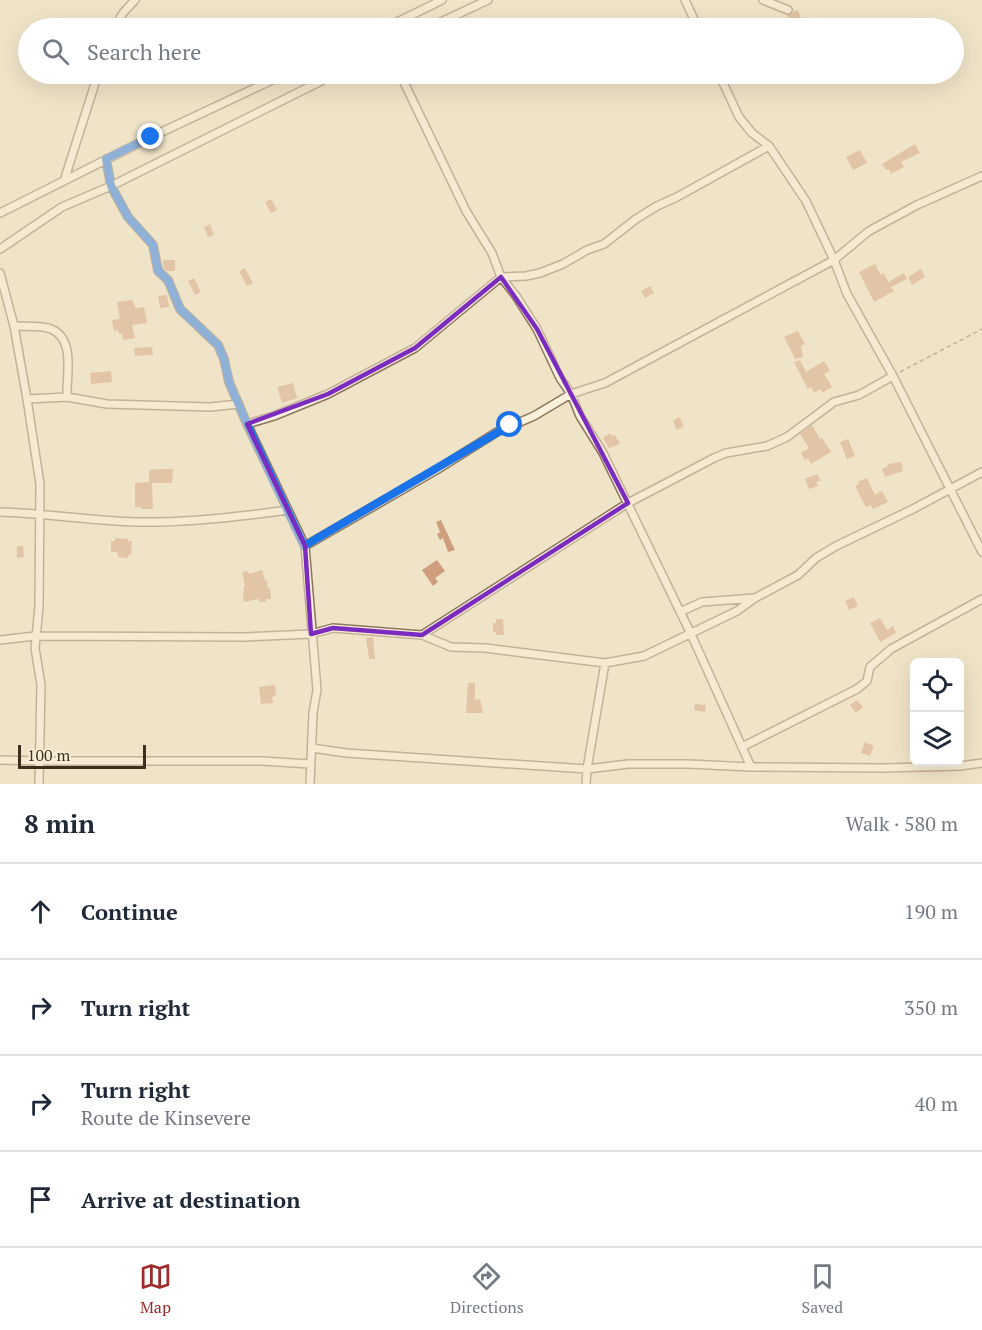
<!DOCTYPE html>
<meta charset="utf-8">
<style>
body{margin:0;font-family:"PT Serif",serif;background:#f2f2f3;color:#1f2937}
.controls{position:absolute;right:18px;bottom:18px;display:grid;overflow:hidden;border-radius:9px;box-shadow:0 6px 24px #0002}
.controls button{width:54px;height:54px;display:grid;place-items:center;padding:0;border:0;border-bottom:2px solid #e0e1e3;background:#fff;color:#1f2937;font:30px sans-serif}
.scale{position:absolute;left:18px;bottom:15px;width:128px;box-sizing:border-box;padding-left:6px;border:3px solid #3d2e20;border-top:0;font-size:16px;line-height:21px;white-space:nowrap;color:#3d2e20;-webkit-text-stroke:4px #f7eed8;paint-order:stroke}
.stop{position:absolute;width:18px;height:18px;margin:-14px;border:4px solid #1a73e8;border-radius:50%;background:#fff}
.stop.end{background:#1a73e8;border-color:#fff;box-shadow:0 2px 6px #0008}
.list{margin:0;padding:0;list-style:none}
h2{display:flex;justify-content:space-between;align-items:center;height:78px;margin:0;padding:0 24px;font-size:26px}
h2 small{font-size:20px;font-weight:400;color:#747a83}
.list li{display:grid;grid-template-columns:39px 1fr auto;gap:18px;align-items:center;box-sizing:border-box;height:96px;padding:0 24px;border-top:2px solid #e0e1e3}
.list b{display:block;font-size:22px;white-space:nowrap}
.list p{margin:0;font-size:20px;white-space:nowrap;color:#747a83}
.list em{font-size:20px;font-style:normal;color:#747a83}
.icon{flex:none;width:33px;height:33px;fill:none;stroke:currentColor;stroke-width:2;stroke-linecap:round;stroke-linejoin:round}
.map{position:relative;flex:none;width:982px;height:784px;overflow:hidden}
.search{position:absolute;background:#fff;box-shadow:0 6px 24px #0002;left:18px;right:18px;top:18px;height:66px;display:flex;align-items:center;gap:15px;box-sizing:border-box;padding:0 21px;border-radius:33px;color:#747a83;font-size:22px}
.sheet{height:462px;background:#fff}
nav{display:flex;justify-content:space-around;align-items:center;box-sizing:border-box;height:84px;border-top:2px solid #e0e1e3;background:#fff;font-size:16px;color:#747a83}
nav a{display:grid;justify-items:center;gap:3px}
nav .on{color:#9e2a2b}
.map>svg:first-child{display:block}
.building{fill:#cf9f7d}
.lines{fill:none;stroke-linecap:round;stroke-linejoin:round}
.street-casing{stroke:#8d765c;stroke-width:10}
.path{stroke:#8d765c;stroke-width:1.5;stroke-dasharray:4.5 3;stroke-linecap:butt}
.street{stroke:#faf1dc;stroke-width:7}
.route{stroke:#1a73e8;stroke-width:8}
.marked{fill:none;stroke:#7b2cbf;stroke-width:4.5;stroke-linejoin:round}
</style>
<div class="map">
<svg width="982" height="784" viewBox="0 0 982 784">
<rect width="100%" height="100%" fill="#f0e4c8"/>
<path class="building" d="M798,10L804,26L791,28L787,15Z
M915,144L920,153L901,162L904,167L891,174L889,169L886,170L882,164Z
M860,150L867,163L853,170L846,157Z
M271,199L277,210L271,213L265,202Z
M210,224L214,235L208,237L204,227Z
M163,260H175V271H167L163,268Z
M875,264L881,275L884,273L888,282L904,273L907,279L891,287L894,291L874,302L859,272Z
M245,268L253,283L247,286L239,271Z
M921,269L925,277L912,285L908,277Z
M194,278L201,292L195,295L188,281Z
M650,286L654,293L645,298L641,291Z
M167,295L169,307L160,308L158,296Z
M132,300L136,308L144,307L147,323L132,325L135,338L123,340L122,334H119L118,330L114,331L112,320L120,319L117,302Z
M798,331L805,344L801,346L803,357L795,359L784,337Z
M152,347L153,355L135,356L134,348Z
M800,360L806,372L824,361L830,371L824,374L832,387L822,393L820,389L814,393L811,387L808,389L794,362Z
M111,371L112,382L91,384L90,373Z
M293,383L297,398L282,403L277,387Z
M679,417L684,426L677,430L673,421Z
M812,425L820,439L822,438L831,452L811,464L808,458L805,460L801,453L809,448L800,434Z
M610,433L612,436L615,435L620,444L609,448L603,438Z
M848,439L855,456L847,459L840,442Z
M901,462L903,471L885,477L882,469L887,467L888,464Z
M160,469H173L172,483H152L153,509H141V507H135V483L149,482V470Z
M818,474L820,481L816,482L818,486L809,489L805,479Z
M867,478L875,495L882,491L888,502L873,509L871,505L866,507L855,486L859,484L858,482Z
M441,520L455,550L448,552L443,538L440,540L437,534L440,532L436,522Z
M115,538L128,539V541H132L131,555H128V558L118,557L117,552H111V541H115Z
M17,546H23L24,557L17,558Z
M437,560L445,571L435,578L438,582L433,586L422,570Z
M262,570L265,581L267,580L268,589H270L271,599H266V602H259V599L244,602L243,593L244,592L243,587H245L242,572L248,571L249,574Z
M854,597L858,606L849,610L845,601Z
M880,618L887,630L893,626L896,633L880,642L870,623Z
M496,619H503L504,635H496V632H493V623H496Z
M373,637L375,659H369L366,638Z
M468,683H475V700L480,699L483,713H466Z
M275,685L276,696L272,697L273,703L261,704L259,687Z
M857,700L863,707L856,713L850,705Z
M695,704L706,705L705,712L694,710Z
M865,742L874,746L870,756L861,753Z"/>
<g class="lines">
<g class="street-casing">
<path id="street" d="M685,0L698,28
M763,0L788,10
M114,28L123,13L135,0
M385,28L442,0
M428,28L488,0
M400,74L466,211L492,253L501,277L516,296L537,329L560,378L571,394L580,416L603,453L691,634L751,767
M719,74L739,117L752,133L769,146L806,201L834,260L847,294L893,376L982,552
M106,159L111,186L128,217L153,245L158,271L168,280L180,309L218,345L224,359L229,382L247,424L305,546L317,690L313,713L310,784
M64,181L98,74
M0,213L151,137L285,74
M0,249L62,207L111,186L335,74
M0,273L14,326L27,399L40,484L39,607L35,648L41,685L39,784
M14,326C25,327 40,325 51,329C76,339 66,376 67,397
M27,399L67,397L107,404L210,407L239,404
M247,424L274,416L328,394L415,348L501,277L526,276L540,273L563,264L587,250L604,244L636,219L657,206L677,197L769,146
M0,512C46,513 91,521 137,522C187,523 238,517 288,510
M305,546L438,469L497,432L534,416L571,394L605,383L834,260L869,231L917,205L982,176
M680,612L702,602L755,598L798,575L816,558L836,546L913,509L982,472
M422,635L628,503L714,458L726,453L767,446L787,437L834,402L859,395L893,376
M0,640L35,636L245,637L311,634L333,628L422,635L451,647L485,648L605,663L644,656L737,611L755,598
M742,747L857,689L867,681L870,667L891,649L982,599
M312,748L346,753L587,769L628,764H688L751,767L883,768L960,766L982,763
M0,760L38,761H262L310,764
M586,784L587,769L605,663"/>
</g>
<path class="path" d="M900,372L982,329"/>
<use href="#street" class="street"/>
</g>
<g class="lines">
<path class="route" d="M151,137L106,159L111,186L128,217L153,245L158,271L168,280L180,309L218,345L224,359L229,382L247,424L304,546L510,425"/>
</g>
<path d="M0 0H982V784H0ZM501,277L537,329L628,503L422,635L333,628L311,634L305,546L247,424L328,394L415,348Z" fill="#f0e4c8" fill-opacity=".55" fill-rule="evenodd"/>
<path class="marked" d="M501,277L537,329L628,503L422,635L333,628L311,634L305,546L247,424L328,394L415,348Z"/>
</svg>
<div class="controls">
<button><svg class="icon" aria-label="locate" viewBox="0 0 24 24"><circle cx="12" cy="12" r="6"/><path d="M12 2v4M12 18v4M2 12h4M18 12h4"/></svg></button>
<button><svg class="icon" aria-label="layers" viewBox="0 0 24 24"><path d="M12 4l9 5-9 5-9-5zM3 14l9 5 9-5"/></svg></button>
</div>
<div class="scale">100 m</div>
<div class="stop" style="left:510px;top:425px"></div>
<div class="stop end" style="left:151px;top:137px"></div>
<div class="search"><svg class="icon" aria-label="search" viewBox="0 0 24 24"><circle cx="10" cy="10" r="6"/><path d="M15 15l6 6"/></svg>Search here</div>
</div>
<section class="sheet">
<h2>8 min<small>Walk · 580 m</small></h2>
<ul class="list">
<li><svg class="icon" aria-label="ahead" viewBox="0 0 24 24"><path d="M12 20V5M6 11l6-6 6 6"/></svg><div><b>Continue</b></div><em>190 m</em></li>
<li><svg class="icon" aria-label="right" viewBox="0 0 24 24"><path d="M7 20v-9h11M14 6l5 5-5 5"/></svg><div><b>Turn right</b></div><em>350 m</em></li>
<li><svg class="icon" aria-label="right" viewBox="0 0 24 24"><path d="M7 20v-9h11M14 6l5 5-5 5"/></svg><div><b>Turn right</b><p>Route de Kinsevere</p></div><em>40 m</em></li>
<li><svg class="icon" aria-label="arrive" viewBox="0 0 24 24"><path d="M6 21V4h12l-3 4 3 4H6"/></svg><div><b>Arrive at destination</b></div></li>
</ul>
</section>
<nav>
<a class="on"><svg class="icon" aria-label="map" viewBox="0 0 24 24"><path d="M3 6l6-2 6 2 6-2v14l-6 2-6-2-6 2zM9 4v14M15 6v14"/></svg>Map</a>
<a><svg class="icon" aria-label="directions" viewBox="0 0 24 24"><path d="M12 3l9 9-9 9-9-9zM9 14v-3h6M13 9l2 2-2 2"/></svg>Directions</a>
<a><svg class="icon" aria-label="saved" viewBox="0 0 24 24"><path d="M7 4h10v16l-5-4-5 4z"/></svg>Saved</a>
</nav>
